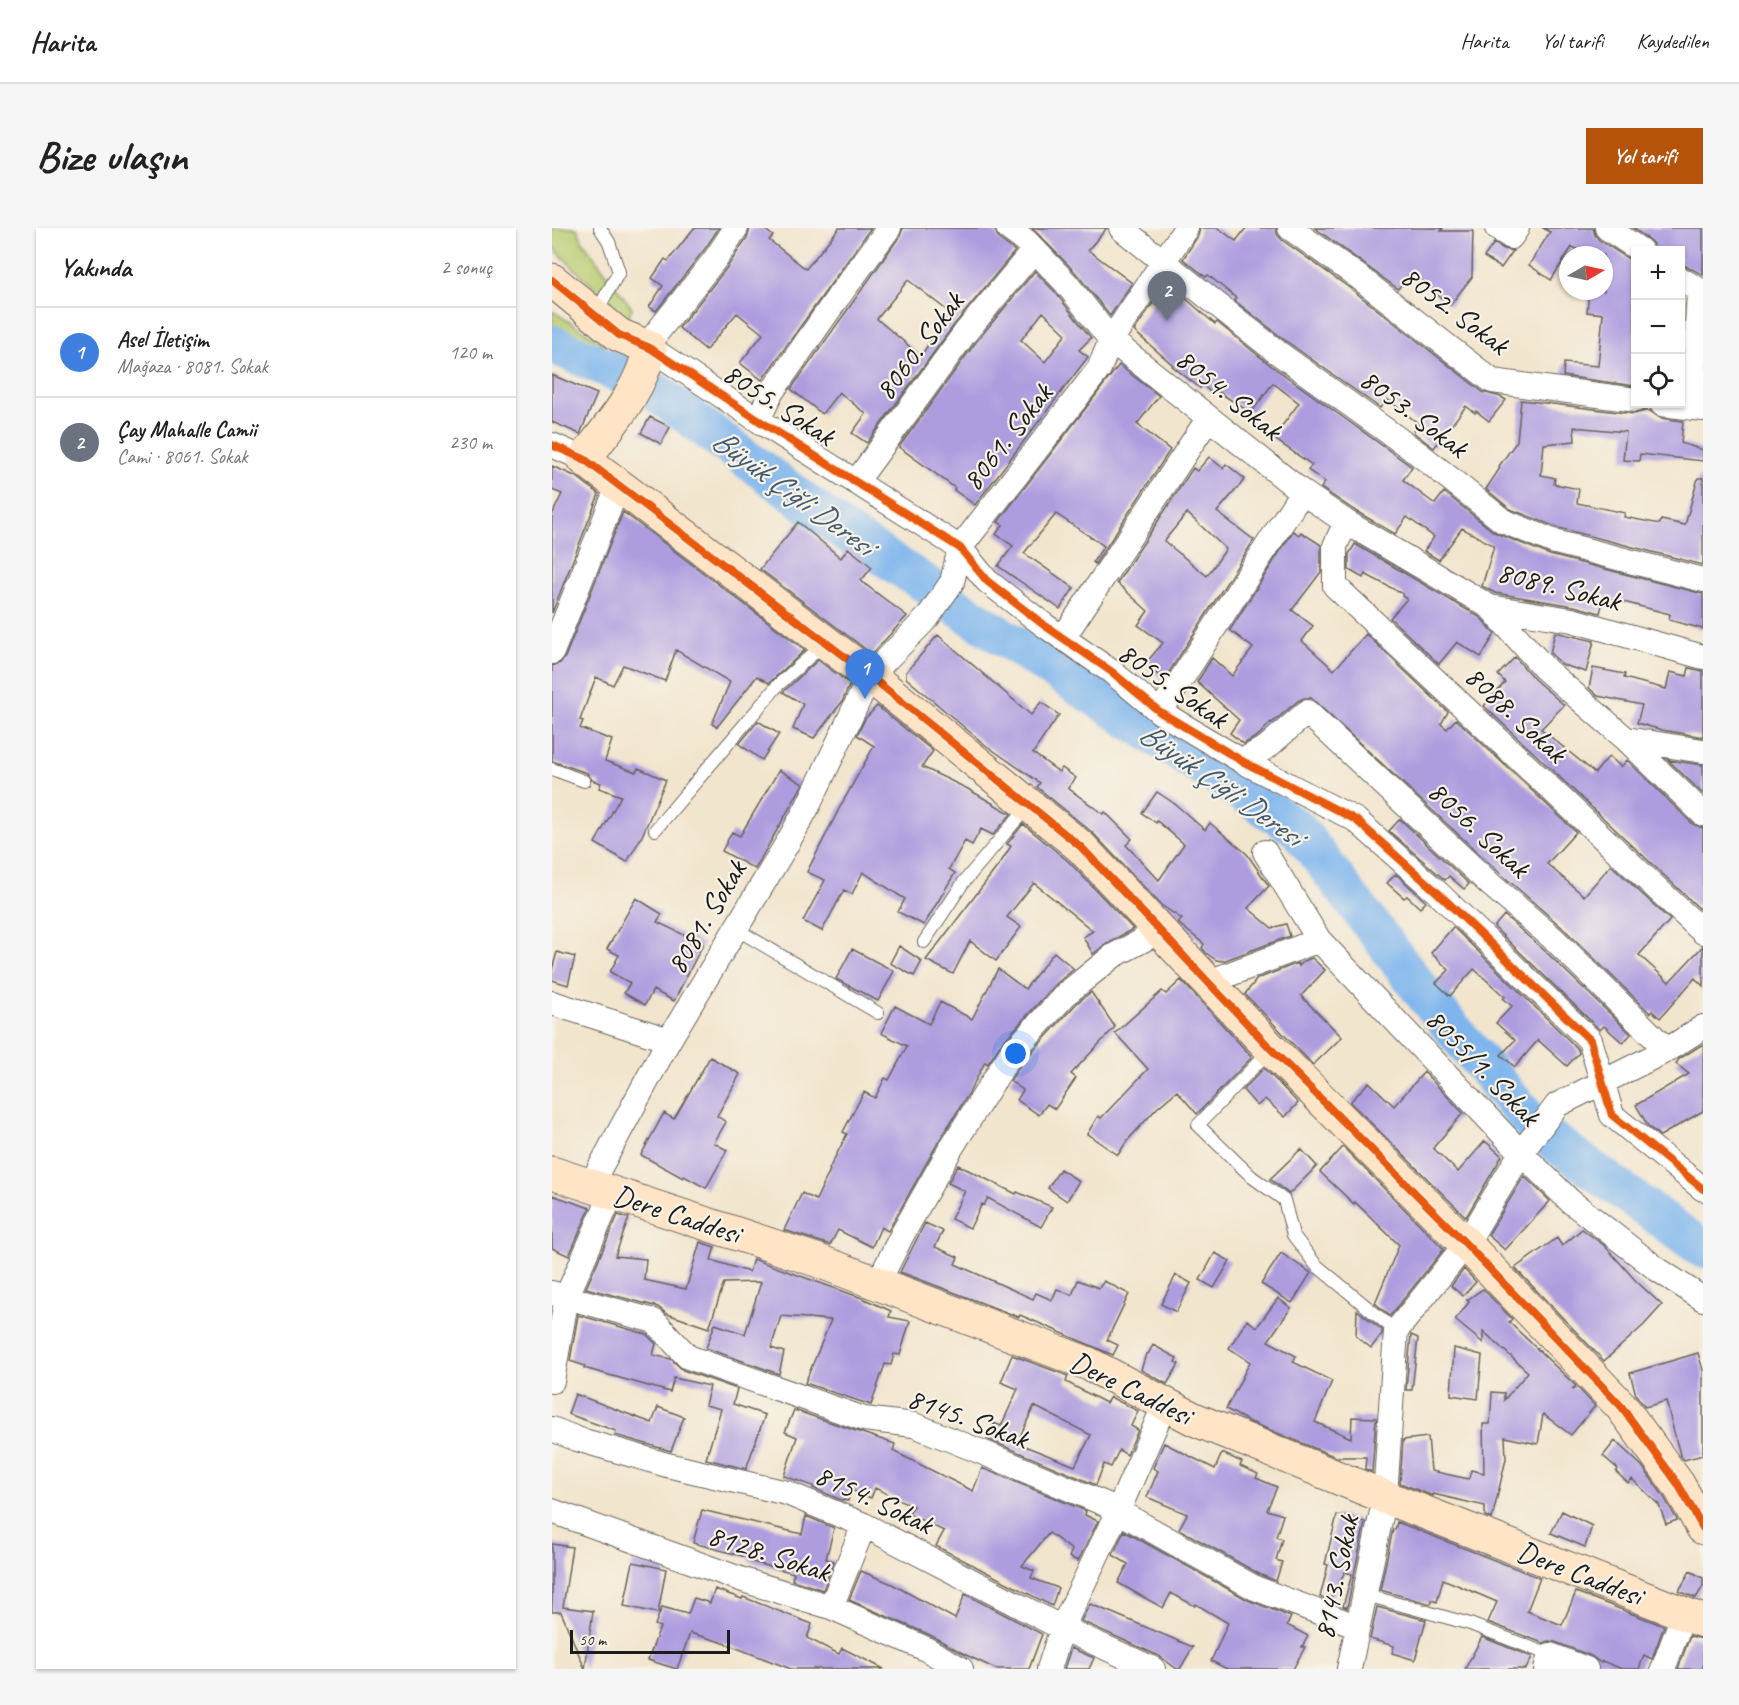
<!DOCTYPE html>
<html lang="tr">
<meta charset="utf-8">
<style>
body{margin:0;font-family:Caveat,sans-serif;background:#f6f6f6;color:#222}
.controls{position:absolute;right:18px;top:18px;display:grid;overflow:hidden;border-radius:0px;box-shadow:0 2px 4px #0004}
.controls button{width:54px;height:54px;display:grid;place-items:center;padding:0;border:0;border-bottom:2px solid #e0e0e0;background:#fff;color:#222;font:30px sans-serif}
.compass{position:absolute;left:1007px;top:18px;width:54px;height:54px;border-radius:50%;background:#fff;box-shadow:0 2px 4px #0004;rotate:81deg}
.scale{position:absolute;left:18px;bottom:15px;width:160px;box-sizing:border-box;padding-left:6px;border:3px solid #1c1c1c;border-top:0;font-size:16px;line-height:21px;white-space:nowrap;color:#1c1c1c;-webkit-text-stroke:4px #f7f3e8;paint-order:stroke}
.you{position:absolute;left:464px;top:826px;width:21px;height:21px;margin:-15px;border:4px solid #fff;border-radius:50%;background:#1a73e8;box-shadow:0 0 0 9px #1a73e833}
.badge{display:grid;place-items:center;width:39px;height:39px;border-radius:50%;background:#b45309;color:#fff;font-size:20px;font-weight:700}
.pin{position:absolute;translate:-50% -50px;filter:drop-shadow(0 2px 3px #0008)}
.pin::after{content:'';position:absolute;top:32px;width:21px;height:18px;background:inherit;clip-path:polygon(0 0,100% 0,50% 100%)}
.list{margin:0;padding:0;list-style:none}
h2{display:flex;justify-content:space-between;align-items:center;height:78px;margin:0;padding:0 24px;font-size:26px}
h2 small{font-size:20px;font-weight:400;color:#767676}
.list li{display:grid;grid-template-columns:39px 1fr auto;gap:18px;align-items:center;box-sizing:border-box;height:90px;padding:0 24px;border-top:2px solid #e0e0e0}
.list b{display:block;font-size:22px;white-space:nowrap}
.list p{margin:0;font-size:20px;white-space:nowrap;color:#767676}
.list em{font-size:20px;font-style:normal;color:#767676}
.icon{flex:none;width:33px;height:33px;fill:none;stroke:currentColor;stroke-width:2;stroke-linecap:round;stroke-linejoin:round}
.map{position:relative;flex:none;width:1151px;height:1441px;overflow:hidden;border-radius:0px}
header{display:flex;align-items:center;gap:36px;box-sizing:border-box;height:84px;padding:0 30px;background:#fff;border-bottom:2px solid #e0e0e0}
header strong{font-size:28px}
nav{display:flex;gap:33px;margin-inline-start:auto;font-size:21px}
.intro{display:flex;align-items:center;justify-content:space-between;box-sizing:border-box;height:144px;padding:0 36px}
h1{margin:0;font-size:42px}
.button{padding:15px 27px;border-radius:0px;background:#b45309;color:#fff;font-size:21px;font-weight:700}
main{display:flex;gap:36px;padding:0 36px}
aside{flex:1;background:#fff;border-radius:0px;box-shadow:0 2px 4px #0004}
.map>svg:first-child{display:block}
.green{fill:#b8cb6e;stroke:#6a7445;stroke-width:1.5}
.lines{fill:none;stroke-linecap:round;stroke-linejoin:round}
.river{stroke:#7eb5ed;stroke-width:39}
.building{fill:#ad9ddf;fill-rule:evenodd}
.lane-casing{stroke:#67625a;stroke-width:14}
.street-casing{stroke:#67625a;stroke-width:26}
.secondary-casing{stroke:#67625a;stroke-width:35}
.lane{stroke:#fff;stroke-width:12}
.street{stroke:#fff;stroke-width:24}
.secondary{stroke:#ffe4c6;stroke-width:33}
.cycleway-casing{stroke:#f7f3e8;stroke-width:11}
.cycleway{stroke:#e8590c;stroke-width:8}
.labels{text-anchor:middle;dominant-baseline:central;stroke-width:4.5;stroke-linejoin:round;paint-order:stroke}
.street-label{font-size:30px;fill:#1c1c1c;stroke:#f7f3e8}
.water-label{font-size:32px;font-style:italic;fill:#435970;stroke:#f7f3e8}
</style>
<header>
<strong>Harita</strong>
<nav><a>Harita</a><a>Yol tarifi</a><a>Kaydedilen</a></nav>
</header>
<div class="intro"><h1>Bize ulaşın</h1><a class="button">Yol tarifi</a></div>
<main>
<aside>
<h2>Yakında<small>2 sonuç</small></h2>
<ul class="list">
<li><span class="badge" style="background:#3f7fe0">1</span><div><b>Asel İletişim</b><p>Mağaza · 8081. Sokak</p></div><em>120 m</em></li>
<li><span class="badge" style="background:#6b7280">2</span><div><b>Çay Mahalle Camii</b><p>Cami · 8061. Sokak</p></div><em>230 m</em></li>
</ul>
</aside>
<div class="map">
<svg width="1151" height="1441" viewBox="0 0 1151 1441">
<rect width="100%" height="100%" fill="#f7f3e8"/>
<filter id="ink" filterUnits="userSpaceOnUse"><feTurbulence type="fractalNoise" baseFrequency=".0167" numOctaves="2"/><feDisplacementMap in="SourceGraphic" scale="12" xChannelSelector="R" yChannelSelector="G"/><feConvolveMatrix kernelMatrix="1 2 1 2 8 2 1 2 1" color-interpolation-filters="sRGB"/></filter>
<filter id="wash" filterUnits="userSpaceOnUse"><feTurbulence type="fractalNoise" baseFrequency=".008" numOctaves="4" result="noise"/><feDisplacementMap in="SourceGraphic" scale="24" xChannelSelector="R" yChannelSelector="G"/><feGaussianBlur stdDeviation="1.35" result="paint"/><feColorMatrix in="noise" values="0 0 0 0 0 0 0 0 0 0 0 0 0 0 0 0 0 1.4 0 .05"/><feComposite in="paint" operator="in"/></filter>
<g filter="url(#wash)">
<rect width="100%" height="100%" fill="#f2e5cd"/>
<path class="green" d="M0,0H25L31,14L80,80L75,91L5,24L0,17Z
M0,83L55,117L12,112L0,107Z"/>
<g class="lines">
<path class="river" d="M0,116L68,146
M105,165L295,305L380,360
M402,377L746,601L874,769L981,897
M998,911L1151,1021"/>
</g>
<g id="blocks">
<path class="building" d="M142,0H167L152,22L104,83L97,79L111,58L100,50L113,31L116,33Z
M198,0H211L221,8L217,12L254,41L287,0H319L210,152L188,135L211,106L185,85L154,122L127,100L176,38L196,8Z
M351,0H442L447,11L463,23L402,97L315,215L300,205L314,186L287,164L270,186L239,161L348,8ZM356,52L397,84L369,128L325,91Z
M480,0H555L536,22L580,55L558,88L524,45Z
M648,0H666L684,13L694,0H724L725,6L730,12L799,61L931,164L949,169L954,172L937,193L924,183L923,185L914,178L882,220L861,204L867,196L835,171L828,180L734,113L682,72L684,70L656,47L654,49L631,31L646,8Z
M763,0H891L889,3H921L920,49L898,77L858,45L846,61Z
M991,0H1041L1043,7L1047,12L1083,35V158L1011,148L1012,135L1046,138L1051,86L1035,84L1037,63H1052V27H1037L1020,19L999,52L977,37L998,4Z
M1081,0H1151V47L1128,35V22H1102L1101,16L1096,11Z
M942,15L952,21L961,23L949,40L932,29Z
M483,43L503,64L539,110L527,122L536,129L423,277L402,262L403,260L347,219L424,114ZM491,84L514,106L493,134L469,112Z
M615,54L663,96L665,94L717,136L860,239L851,252L883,276L892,264L942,304L998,327L1151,366V401L1117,392L1118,386L1052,369L1048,385L1022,378L943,365L930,358L942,318L910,300L887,332L872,323L882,309L855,289L843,306L802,282L769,260L773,254L756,242L760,237L721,210L747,175L721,155L699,185L662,161L658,164L651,157L648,160L620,138L621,137L582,103Z
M567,137L607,168L585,196L618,222L543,336L541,334L552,318L504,286L472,325L522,360L508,381L446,338L461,318L444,306L451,297L446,294Z
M0,147L45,166L28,206L0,194Z
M969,172L1082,186L1093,183H1098L1108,190L1131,193L1129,215L1151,222V233L1088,226L1087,233L1071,232L1074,204L1022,199L1023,213L992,216L989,247L1003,250L1002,256L1027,261L1025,275L1073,285L1072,289L1108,296L1109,292L1133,297L1146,250H1151V337L1007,300L958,281L934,261L948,240L947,238L965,213Z
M98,189L118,199L109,216L89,205Z
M657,229L671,240L674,236L693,251L665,284L702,312L612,452L593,436L611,415L586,397L596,383L565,355L641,240L645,243ZM635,285L674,321L655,348L612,313Z
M0,238L25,249L47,266L0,385V287L10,266L0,262Z
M71,284L253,422L217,455L205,448L165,499L160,496L178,454L124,422L113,453L71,437L61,457L44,449L28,492L31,493L28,500L60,512L53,533L84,544L86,540L114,552L90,608L75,634L43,615L69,568L47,560L49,555L40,552L35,545L0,533V438L8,435L13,429Z
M246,294L289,330L296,320L320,339L309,353L355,388L320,426L208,341Z
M741,303L747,307L749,304L769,317V344L740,382L761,398L750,413L782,442L814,406L896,484L889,496L895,501L904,491L1024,604L995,636L1032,668L1059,637L1118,692L1087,727L1117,754L1151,718V758L1143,750L1108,790L1100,783L1098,785L1013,702L949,646L759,470H752L746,473L720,495L719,494L707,507L692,516L678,505L687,492L645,454L660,430L680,448L701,420L678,402Z
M803,316L929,390L943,406L929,429L905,414L887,436L838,390L855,371L850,368L851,366L813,346L811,350L797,342V326Z
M1003,404L1042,413L1034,444L1011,437L998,425Z
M386,407L479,487L489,474L507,487L481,525L507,544L510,540L524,550L516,560L551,586L553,584L580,611L574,617L607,652L632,616L605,593L604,595L590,585L605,564L623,576L653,602L658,595L695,626L717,658L696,680L720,700L734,696L738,708L671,733L664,732L654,725L650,720L652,716L626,695L630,691L609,677L541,605L485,559L488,555L432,516L354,450V444Z
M963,429L982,451L1012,477L989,501L1043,545L1057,528L1069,539L1075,532L1141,596L1151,600V684L932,478L953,454L946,447Z
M266,432L298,456L290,474L262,510L241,501L251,476L231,464Z
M1041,440L1073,446L1072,450L1114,461L1118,444L1135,448L1137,440L1151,443V509L1110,502L1085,495L1090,477L1046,468L1037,460Z
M325,478L381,523L370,539L416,561L459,586L441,607L429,601L420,617L413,613L397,641L403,645L372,697L346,684L353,671L311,644L300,666L292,662L270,703L251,693L273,652L255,644L288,579L322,518L305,507L313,491Z
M206,493L227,506L210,532L187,516Z
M1116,532L1151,537V566Z
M227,542L251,556L203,641L170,623L180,604L188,608Z
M848,591L917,656L912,661L897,648L893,652L837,603Z
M471,596L516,633L581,701L554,716L541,726L531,709L541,703L482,655L455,689L469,699L444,733L418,713L401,746L374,732L449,634L459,618L455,616Z
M844,646L874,674L868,680L855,668L852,670L835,655Z
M84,670L110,686L105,694L151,716L122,773L101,762L93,777L72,765L78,755L58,744L67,727L55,721Z
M952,687L993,723L1079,806L1071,815L1052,798L1048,802L942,699Z
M901,699L1025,820L1027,825L1015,838L986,812L963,839L949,827L963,812L944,795L960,778L951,771L953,769L922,741L898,768L884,755L897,742L879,725Z
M347,718L370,733L362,748L338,735Z
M300,721L342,743L326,773L284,751Z
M5,724L23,729L16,757L0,752V742Z
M502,724L522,741L505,755L448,817L436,836L433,834L417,865L387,913L336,1003L329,999L320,1019L286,1002L278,1017L232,1002L250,965L264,972L278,942L277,941L295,906L291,904L312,864L323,870L333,850L337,852L355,818L329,805L343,778L377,796L388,774L420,791L446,741L473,761Z
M760,730L773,742L749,768L790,809L761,837L693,766L705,751L746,735L747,738L752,733Z
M629,752L700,829L645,886L625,863L605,880L575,913L566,927L535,906L546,888L549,890L596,841L563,805L610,763L614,766Z
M539,764L563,799L519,846L524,850L503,881L495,876L487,887L465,872L471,862L458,853L469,836L525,775Z
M1151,816V883L1108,908L1096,898L1084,877L1137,846L1124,836L1127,831Z
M158,829L188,846L165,888L174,894L162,915L175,922L154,960L132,948L131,950L89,927L112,885L122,891Z
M712,840L746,875L733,889L713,871L705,878L691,862Z
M872,844L911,885L881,920L906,944L933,913L950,928L914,989L798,874L817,854L842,878Z
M791,919L892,1021L838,1088L823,1075L847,1017L803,974L802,976L768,944Z
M749,921L765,938L737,966L718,951Z
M406,937L464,966L465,964L500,979L489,999L436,970L432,977L430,976L418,1000L399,991L413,963L396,955Z
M508,941L527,953L515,973L496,960Z
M972,948L998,973L953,1022L936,1007Z
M0,967L38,980L17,1028L0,1020Z
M66,987L77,990L63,1028L94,1031L92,1052L134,1061L148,1014L163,1019L159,1032L197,1044L201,1031L310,1070L339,1083L337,1089L358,1093L348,1127L342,1126L339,1137L333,1136L319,1177L253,1155L279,1092L229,1088L219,1120L232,1124L227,1146L154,1120L163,1096L193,1106L209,1054L172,1055L157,1100L115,1086L106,1079L34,1060Z
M373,995L391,1003L383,1019L406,1029L403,1036L481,1071L484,1065L500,1072L505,1061L520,1067L526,1052L547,1060L552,1053L577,1066L555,1112L566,1117L561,1127L468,1087L467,1089L348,1044Z
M1030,1001L1053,1018L1084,1053L1110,1077L1092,1097L1052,1133L963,1040L1005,1010L1010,1018Z
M663,1025L678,1033L662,1060L648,1052Z
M729,1025L759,1045L740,1075L709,1056Z
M912,1041L924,1054L911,1068L899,1058Z
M624,1047L639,1055L624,1084L609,1076Z
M931,1061L960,1091L957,1094L1024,1158L1020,1161L1026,1160L1043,1178L1019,1207L991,1186L986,1216L953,1209L954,1231L940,1291L933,1288V1278L881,1266V1268L848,1255L851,1212L876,1209L879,1243L917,1251L919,1242L932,1245L931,1196H938L940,1164L952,1165V1172L976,1144L931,1103V1115L903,1092L917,1074L915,1072Z
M726,1070L739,1080L716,1113L744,1128L741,1134L780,1153L763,1194L799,1210L800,1189L824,1190L820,1244L813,1241L814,1229H784L696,1193L674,1181L698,1134L677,1120L695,1092L705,1099Z
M805,1082L830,1102V1106L819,1120L804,1108Z
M26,1087L94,1106L104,1116L101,1127L119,1131L131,1142L185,1161L181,1176L213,1187L194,1241L154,1231L169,1181L153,1177L158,1158L122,1150L118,1164L32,1140L33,1138L18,1133Z
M859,1107L866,1110L860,1162H854Z
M601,1117L625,1130L623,1134L627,1136L615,1156L589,1142L594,1126H596Z
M902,1120L930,1127L926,1171L899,1167Z
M1146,1125L1151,1142V1227L1132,1232L1128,1227L1114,1173L1093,1179L1084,1167L1078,1145Z
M460,1127L516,1148L514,1154L554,1175L558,1169L586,1183L579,1198L586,1202L575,1227L567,1222L559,1239L552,1236L544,1257L435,1211L442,1195L449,1198L466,1161L449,1154ZM482,1178L539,1207L523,1238L465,1215Z
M23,1166L100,1195L106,1179L132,1189L119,1223L63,1207L64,1203L16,1186Z
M242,1182L343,1216L341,1223L421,1263L430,1240L534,1283L533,1287L546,1293L526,1333L517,1329L520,1322L497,1305L470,1338L482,1343L479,1350L506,1360L500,1378L384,1318L392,1303L357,1286L361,1278L323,1260L319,1270L299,1262L296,1273L289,1272L261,1260V1258L232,1248L245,1209L233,1204Z
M1063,1213L1090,1238L1110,1266L1125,1292L1114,1296L1107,1277L1080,1251L1076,1255L1064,1244L1066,1241L1051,1228Z
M612,1215L663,1241L670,1225L690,1234L688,1238L706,1246L704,1250L725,1259L715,1282L731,1287L724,1309L730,1311L724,1332L730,1334L724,1353L709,1347L627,1301L635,1286L595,1269L606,1243L601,1240Z
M150,1282L250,1306L254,1288L282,1300L274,1331L282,1333L271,1362L240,1352L242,1345L197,1333L198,1330L141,1315Z
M1010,1283L1040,1298L1033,1319L999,1305Z
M785,1287L813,1294L795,1380L791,1378L800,1346L793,1344L777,1373L768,1369L776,1337L773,1336Z
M845,1294L988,1350L975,1383L1010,1397L1024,1364L1112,1398L1100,1431L1092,1427L1087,1441H1070L1050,1433L1049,1435L1039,1428L1003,1414L996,1413L991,1415L936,1394L945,1374L891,1351L885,1374L880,1372L879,1376L828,1362L841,1301L843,1302Z
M572,1303L696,1372L739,1389L735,1397L756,1408L750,1419H753L741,1441H675L659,1433L676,1395L644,1376L643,1378L619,1365L611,1380L566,1355L576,1336L561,1327Z
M0,1316L20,1319L11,1379L41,1383L33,1441L9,1384H0Z
M81,1334L114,1341L106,1385L72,1378Z
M309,1343L340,1356L403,1391L413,1366L490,1406L477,1441H444L414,1427L378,1407L297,1372Z
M1138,1343L1151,1350V1358L1144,1370L1127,1363Z
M163,1361L190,1371L191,1369L260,1396L255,1410L287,1426L290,1420L332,1441H239L169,1414L138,1405L125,1441L96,1432L108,1399L103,1397L110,1379L136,1386L142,1370L158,1375Z
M538,1376L558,1384L641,1419L628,1441H625L607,1428L529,1393Z
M825,1379L874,1392L863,1432L840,1425L842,1418L818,1411Z
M1138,1408L1151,1411V1441H1126Z
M930,1409L980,1429L974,1441H913Z
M519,1420L542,1430L537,1441H512Z"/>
</g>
</g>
<g filter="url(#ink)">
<use href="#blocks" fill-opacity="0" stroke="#67625a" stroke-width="1.5"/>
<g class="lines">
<g class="lane-casing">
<path id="lane" d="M43,86L67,44L57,14L48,0
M0,541L32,553
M103,602L226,457L273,415
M184,701L326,785
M372,714L411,655L477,577
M719,821L646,897L700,949L732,972L741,1007L764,1037L844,1103
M814,1367L918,1396L998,1427"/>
</g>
<g class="street-casing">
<path id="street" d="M184,0L164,30L103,107L98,120L206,192L408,320L435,353L492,397L560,444L608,484L690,533L804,592L886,665L1038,812L1060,887L1151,961
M456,0L475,14L514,55L559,112L750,264L794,294L938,379L1020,392L1151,429
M569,0L725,124L867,226L951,293L1003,314L1151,352
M738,0L808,50L940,153L1084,172
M945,0L959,9L965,0
M1055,0L1088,22
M1128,51L1151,64
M1110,176L1151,181
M1140,180L1147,63
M206,192L219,165L286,69L337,0
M0,217L32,231
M304,254L413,105L482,22
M794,294L783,318V358L1151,704
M938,379L993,441L1074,511L1151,523
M511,410L656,191
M0,424L66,258
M608,484L750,264
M1074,511L1151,586
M690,533L715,519L755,484L939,657L1003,712L1115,822
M713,624L767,712
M657,754L767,712L969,925L1018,973L1105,1041L1151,1071
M0,775L117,812
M38,958L117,812L236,614L256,578L318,448L376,389L400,354L408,320L547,141L559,112L634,0
M326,1055L351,1005L399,920L458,827L515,765L561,728L608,703
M0,1065L102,1093L136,1129L312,1191L362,1197L432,1225L553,1276L703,1360L806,1399
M0,1153L15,1068L60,965
M0,1201L25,1211L115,1237L235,1265L312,1297L510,1400L601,1441
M0,1283L191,1352L279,1379L372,1420L409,1441
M279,1379L312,1297
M497,1441L510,1400L566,1283L613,1176
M797,1441L833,1269L844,1103L914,1016L969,925L1005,877L1115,822L1151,799
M994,1441L998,1427L1034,1441
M1111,1441L1132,1385"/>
</g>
<g class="secondary-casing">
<path id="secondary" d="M0,52L67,107L98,120C89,163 58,197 32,231L318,448L529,619L719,821L914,1016L1069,1178L1126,1256L1151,1300
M0,945L264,1032L537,1136L642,1191L833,1269L1151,1393"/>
</g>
<use href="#lane" class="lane"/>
<use href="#street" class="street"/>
<use href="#secondary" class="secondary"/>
<g class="cycleway-casing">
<path id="cycleway" d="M0,52L67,107L98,120L206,192L408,320L435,353L492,397L560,444L608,484L690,533L804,592L886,665L1038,812L1060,887L1151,961
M0,217L32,231L318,448L529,619L719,821L914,1016L1069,1178L1126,1256L1151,1300"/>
</g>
<use href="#cycleway" class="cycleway"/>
</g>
</g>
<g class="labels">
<g class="street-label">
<text transform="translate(903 82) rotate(37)">8052. Sokak</text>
<text transform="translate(367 118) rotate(-53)">8060. Sokak</text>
<text transform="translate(677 166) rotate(39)">8054. Sokak</text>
<text transform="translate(227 176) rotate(33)">8055. Sokak</text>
<text transform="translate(862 185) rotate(37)">8053. Sokak</text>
<text transform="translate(455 209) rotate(-52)">8061. Sokak</text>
<text transform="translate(1007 358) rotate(14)">8089. Sokak</text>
<text transform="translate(621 457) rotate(35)">8055. Sokak</text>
<text transform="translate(964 486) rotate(43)">8088. Sokak</text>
<text transform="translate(927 601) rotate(43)">8056. Sokak</text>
<text transform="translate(154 689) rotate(-59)">8081. Sokak</text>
<text transform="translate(931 839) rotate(46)">8055/1. Sokak</text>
<text transform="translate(125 986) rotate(18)">Dere Caddesi</text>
<text transform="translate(579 1160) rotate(26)">Dere Caddesi</text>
<text transform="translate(416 1190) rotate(20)">8145. Sokak</text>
<text transform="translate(322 1271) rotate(25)">8154. Sokak</text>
<text transform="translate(217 1325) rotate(18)">8128. Sokak</text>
<text transform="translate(1028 1345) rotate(21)">Dere Caddesi</text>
<text transform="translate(784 1349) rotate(-78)">8143. Sokak</text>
</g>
<g class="water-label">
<text transform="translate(241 264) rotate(36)">Büyük Çiğli Deresi</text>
<text transform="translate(669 556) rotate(35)">Büyük Çiğli Deresi</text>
</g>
</g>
</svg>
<div class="controls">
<button>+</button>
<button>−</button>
<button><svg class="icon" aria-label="locate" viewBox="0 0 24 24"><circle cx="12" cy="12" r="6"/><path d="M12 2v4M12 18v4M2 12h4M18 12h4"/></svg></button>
</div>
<svg class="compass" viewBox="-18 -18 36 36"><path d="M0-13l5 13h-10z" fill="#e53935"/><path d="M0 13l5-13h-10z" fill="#767676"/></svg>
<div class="scale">50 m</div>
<div class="you"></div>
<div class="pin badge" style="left:313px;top:471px;background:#3f7fe0">1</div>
<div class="pin badge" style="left:615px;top:93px;background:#6b7280">2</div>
</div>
</main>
